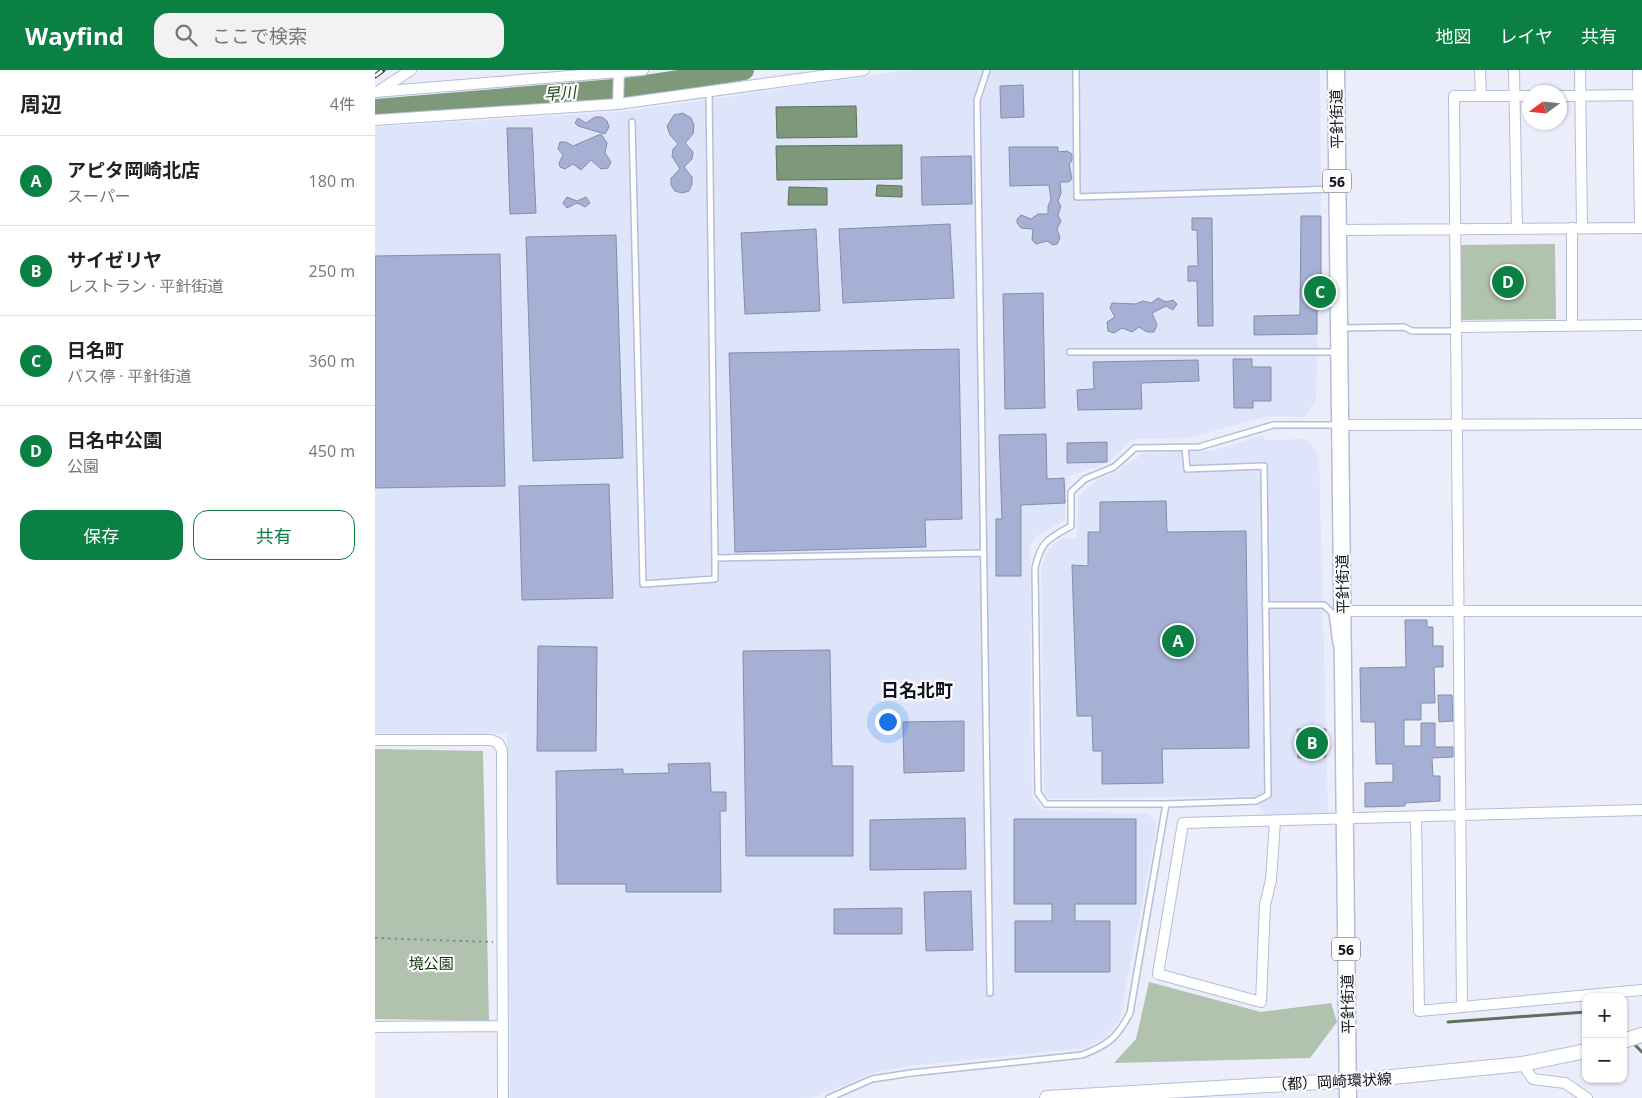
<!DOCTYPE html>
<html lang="ja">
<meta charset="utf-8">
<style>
body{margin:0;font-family:"Open Sans","Noto Sans JP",sans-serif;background:#f2f2f2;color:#222}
.controls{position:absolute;right:15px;bottom:15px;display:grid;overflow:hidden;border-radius:10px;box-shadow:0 1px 4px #0004}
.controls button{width:45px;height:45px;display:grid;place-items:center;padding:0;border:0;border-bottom:1px solid #e0e0e0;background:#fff;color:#222;font:25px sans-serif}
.compass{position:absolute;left:1147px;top:15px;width:45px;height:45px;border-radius:50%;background:#fff;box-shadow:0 1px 4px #0004;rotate:255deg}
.you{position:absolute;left:512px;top:651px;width:18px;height:18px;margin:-12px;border:4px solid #fff;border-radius:50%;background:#1a73e8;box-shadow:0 0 0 8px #1a73e833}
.badge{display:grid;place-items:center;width:32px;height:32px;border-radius:50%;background:#0b8043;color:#fff;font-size:16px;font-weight:700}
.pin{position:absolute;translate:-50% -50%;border:2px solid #fff;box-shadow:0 1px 5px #0006}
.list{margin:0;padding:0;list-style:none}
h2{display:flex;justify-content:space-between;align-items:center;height:65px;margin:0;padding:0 20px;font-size:21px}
h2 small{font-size:16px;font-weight:400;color:#767676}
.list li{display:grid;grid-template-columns:32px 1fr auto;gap:15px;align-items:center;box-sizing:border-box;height:90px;padding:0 20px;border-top:1px solid #e0e0e0}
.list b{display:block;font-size:19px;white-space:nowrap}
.list p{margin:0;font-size:16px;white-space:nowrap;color:#767676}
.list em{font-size:16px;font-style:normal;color:#767676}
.actions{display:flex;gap:10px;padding:15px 20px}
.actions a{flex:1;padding:11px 0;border:1px solid #0b8043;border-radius:15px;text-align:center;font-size:18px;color:#0b8043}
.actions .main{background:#0b8043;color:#fff}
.icon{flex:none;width:28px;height:28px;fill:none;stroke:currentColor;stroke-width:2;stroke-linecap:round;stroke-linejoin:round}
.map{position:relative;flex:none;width:1267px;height:1028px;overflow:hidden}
header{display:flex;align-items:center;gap:30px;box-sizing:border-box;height:70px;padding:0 25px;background:#0b8043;color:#fff}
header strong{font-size:24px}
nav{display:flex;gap:28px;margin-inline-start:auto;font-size:18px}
.search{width:350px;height:45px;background:#f2f2f2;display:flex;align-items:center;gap:12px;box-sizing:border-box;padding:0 18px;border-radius:15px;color:#767676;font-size:19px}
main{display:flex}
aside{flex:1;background:#fff}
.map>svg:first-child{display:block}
.built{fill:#dee5fb}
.green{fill:#b1c2ae}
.water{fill:#7e997a;stroke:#5d705e}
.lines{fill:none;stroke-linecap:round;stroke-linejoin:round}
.stream{stroke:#5d705e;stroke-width:3}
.river{stroke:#7e997a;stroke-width:20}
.building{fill:#a5b0d4;stroke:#848da7}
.service-casing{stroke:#b4bdd9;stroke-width:8}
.minor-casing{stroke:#b4bdd9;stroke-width:12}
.tertiary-casing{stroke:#b4bdd9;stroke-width:16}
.primary-casing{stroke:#b4bdd9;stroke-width:19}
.path{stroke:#878a95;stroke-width:2;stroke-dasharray:2.5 4;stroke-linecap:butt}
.service{stroke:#fff;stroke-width:5}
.minor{stroke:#fff;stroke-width:10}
.tertiary{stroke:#fff;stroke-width:14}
.primary{stroke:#fff;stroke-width:16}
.rail-casing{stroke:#32353e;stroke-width:5}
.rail{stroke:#fcfcfc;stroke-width:3;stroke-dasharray:9;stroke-linecap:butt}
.labels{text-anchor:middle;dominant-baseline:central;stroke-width:4.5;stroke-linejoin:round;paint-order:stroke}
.shield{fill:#fcfcfc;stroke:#56585e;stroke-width:1}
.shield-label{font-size:14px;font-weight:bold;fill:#0f121b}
.street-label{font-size:15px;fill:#0f121b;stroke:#fcfcfc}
.park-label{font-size:15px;fill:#0f3609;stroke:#fcfcfc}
.water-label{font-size:16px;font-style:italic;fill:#1e4418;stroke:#fcfcfc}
.quarter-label{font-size:18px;font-weight:bold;fill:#0f121b;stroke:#fcfcfc}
</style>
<header>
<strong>Wayfind</strong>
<div class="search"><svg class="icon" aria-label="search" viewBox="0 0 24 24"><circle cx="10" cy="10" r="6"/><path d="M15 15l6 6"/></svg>ここで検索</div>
<nav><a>地図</a><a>レイヤ</a><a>共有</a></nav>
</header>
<main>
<aside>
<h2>周辺<small>4件</small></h2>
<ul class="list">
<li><span class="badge">A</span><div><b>アピタ岡崎北店</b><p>スーパー</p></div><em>180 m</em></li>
<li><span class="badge">B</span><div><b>サイゼリヤ</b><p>レストラン · 平針街道</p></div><em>250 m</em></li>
<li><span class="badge">C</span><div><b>日名町</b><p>バス停 · 平針街道</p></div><em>360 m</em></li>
<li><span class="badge">D</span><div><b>日名中公園</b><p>公園</p></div><em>450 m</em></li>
</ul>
<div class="actions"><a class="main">保存</a><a>共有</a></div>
</aside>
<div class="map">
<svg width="1267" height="1028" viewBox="0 0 1267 1028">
<rect width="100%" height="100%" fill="#ebeefa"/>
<path class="built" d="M532,0H945L946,128L941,331L929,347L894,346L813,368L761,369L753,373L733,393L692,407L690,450L660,467L655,476L657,727L667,740L773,744L782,755L745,949L731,967L709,978L534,996L498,1003L443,1026L431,1028H135L132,664L0,663V57L255,41Z
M888,365L889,370L930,369L944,383L953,741L949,746L891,745L877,726L676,729L669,725L666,498L672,482L677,475L689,468H702L703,426L723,409L742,402L769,383L836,381Z"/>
<path class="green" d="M1180,174L1181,249L1085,250L1084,175Z
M0,679L108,681L114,951L0,949Z
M774,912L886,942L956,933L962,952L935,988L739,993L761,969Z"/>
<path class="water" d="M481,36L482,67L402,68L401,37Z
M527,75V109L402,110L401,76Z
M502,115L527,116V127L501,126Z
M414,117L452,118V135H413Z"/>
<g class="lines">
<path class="stream" d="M1073,952L1211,942
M1258,973L1267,982"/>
<path class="river" d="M0,39L251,18L369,0"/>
</g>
<path class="building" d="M648,15L649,47L626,48L625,16Z
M308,43L316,48L319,55L318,64L310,73L318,82L317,89L309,97L317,107V114L314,121L307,123L300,121L296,115V108L305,99L297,86L298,79L303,74L295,65L292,56L299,45Z
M220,47H227L232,51L234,57L230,64L203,56L200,53L203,48L211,53Z
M132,58H157L161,143L135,144Z
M226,64L232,73L230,83L236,92L233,98L226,99L216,90L206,100L198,94L190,99L185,97L184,93L188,85L183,79L185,72H191L198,76Z
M634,77H683V82L692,81L697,84V91L694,94L697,109L694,112H685L686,123L683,131L686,136L683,145L686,151L682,159L685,168L682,174L678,175L672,171L661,174L657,170L658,159L646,158L642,153V149L646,145L656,149L663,144H673V136L676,130L674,115L635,116Z
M596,86L597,134L547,135L546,87Z
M192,127L202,131L211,127L215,133L210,137L202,133L192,138L188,133Z
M926,146H946V212H942V264L879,265V246L925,245Z
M817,148H837L838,256H823L822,211H813V196H823L822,160H817Z
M575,154L579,228L468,233L464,159Z
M441,159L445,241L370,244L366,163Z
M241,165L248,388L158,391L151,167Z
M125,184L130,416L0,418V186Z
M668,223L670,338L630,339L628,224Z
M783,228L791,232L798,230L802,234L798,240L791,236L777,243L782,255L779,262H772L764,257L757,262L747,258L739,263L733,261L732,252L740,247L735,238L737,233L760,234L768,231L776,233Z
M584,279L587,449L550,450L551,477L360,482L354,283Z
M858,289H877V297H896V331H878V338H859Z
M823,290L824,311L766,313L767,339L703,340L702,320L719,319L718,292Z
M671,364L672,409L689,408L690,433L646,435V506H621V449H627L624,365Z
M732,372V392L692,393V373Z
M234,414L238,528L147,530L144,416Z
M791,431L792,462L871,461L874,678L787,679L788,713L727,714V681H718L717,646H702L697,495L713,496V462H725V432Z
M1030,550H1052V557H1058V576H1068V597H1059L1060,633H1046V650H1029V676H1046V653H1060V677H1078V687L1057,688L1058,706H1065V731L1030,733V736L990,737V713L1018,712V694H1001L1000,652H986L985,598L1031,597Z
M163,576L222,577L221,681H162Z
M455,580L457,696H478V786H371L368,581Z
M1063,625H1077L1078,651L1064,652Z
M589,651V701L529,703L528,652Z
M922,659H951V687L923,688Z
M335,693L336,722H351V741H345L346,822H251V814H182L181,701L248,699V704L294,703L293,694Z
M590,748L591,799L495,800V750Z
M639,749H761V834H700V851H735V902H640V851H677V834H639Z
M596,821L598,880L551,881L549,822Z
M527,838V864H459V839Z"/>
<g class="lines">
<g class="service-casing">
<path id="service" d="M612,0L602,30L615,923
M701,0L702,127L959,119
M334,23L340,488
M257,52L268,514L340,509V488L609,483
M967,258L1029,257L1037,261H1081
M695,282H961
M890,535H949L957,543L961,574
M791,734H671L663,723L660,498C666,471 673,469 696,456V422L710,409L739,397L760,378L824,377L898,355H962
M454,1028L497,1009L536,1003L707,985C733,975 742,968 755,943L791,734L881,731L893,725L889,396L812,399L810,377"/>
</g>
<g class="minor-casing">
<path id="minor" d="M1105,0L1106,26
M1139,0L1142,159
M1205,0L1207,158
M1263,0L1265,158
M5,20L36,0
M0,22L268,0
M1154,26H1079L1087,937L1267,920
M1184,26L1267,25
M243,34L244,0
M0,50L243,34L489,0
M1197,158V255
M963,160L1267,158
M1081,257L1267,255
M965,355L1267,354
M967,541H1267
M0,670H116L123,673L127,680L128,1028
M1041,747L1044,941L1087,937
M900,751L896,810L890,835L886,932L783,904L808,753L1267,740
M0,957L128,956
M1147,994L1158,1009L1190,1013L1212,1028"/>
</g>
<g class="tertiary-casing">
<path id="tertiary" d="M1248,971L1267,965
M672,1028L997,1009L1147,994L1211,981"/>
</g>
<g class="primary-casing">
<path id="primary" d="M961,0L973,1028"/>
</g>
<path class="path" d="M0,868L118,872"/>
<use href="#service" class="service"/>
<use href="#minor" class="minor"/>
<use href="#tertiary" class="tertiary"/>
<use href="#primary" class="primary"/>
<g class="rail-casing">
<path id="rail" d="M0,6L8,0"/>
</g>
<use href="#rail" class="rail"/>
</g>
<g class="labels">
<g class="shield">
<rect x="948" y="99.5" width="28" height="23" rx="4"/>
<rect x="957" y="867.5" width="28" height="23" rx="4"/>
</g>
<g class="shield-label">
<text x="962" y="111">56</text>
<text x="971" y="879">56</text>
</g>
<g class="street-label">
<text transform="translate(961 49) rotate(-91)">平針街道</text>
<text transform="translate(967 514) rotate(-91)">平針街道</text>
<text transform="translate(972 934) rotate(-91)">平針街道</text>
<text transform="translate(957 1011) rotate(-3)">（都）岡崎環状線</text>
</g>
<g class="park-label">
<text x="56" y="893">境公園</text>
</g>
<g class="water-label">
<text transform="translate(185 23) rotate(-5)">早川</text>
</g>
<g class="quarter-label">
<text x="542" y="620">日名北町</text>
</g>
</g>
</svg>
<div class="controls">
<button>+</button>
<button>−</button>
</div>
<svg class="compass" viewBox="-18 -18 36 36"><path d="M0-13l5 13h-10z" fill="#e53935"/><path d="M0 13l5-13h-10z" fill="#767676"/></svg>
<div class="you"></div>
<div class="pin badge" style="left:803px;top:571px">A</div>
<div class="pin badge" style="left:937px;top:673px">B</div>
<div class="pin badge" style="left:945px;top:222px">C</div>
<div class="pin badge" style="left:1133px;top:212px">D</div>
</div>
</main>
